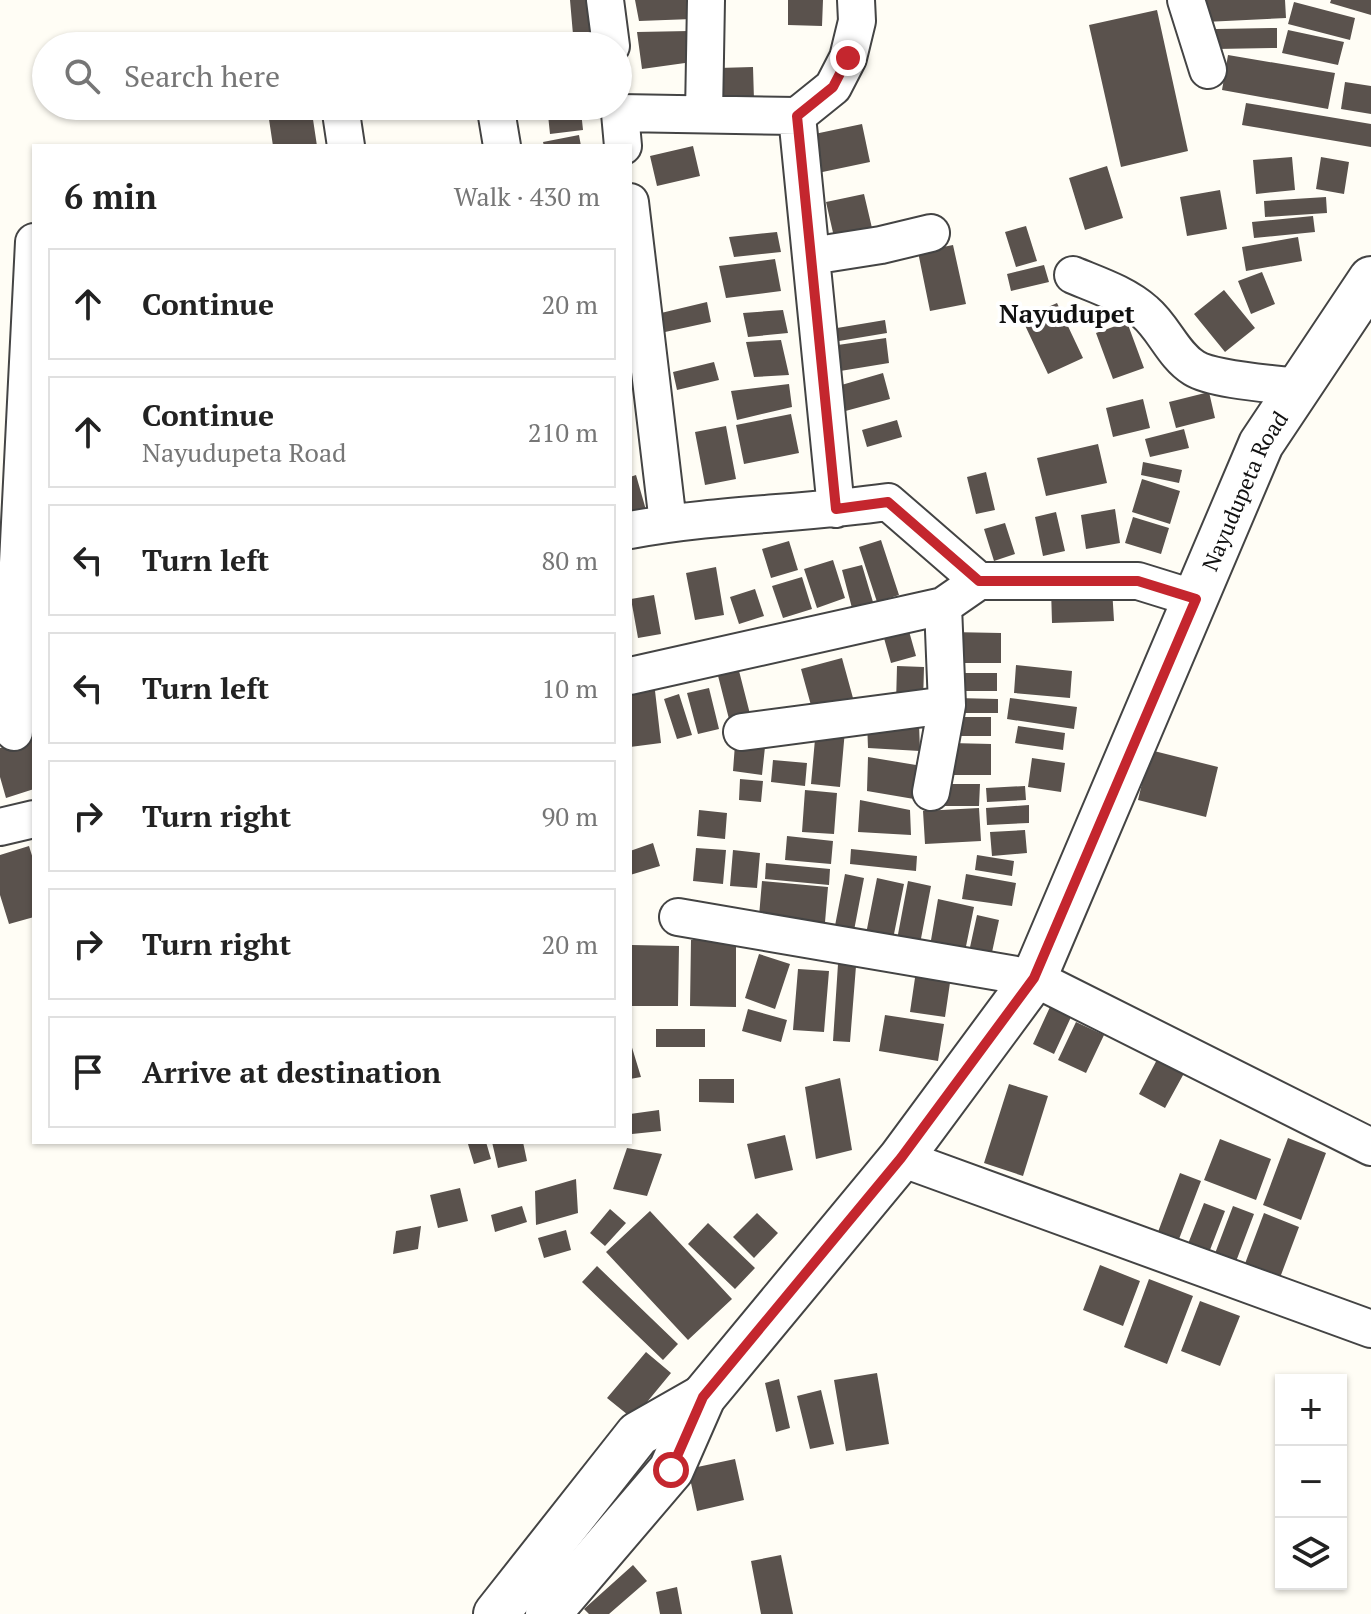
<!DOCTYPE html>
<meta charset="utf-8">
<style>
body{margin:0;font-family:"PT Serif",serif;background:#f6f6f6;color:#222}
.controls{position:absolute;right:24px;bottom:24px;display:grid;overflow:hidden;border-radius:0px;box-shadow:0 2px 6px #0004}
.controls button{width:72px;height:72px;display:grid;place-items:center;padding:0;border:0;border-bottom:2px solid #e0e0e0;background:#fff;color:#222;font:40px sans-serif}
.stop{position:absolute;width:24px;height:24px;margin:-18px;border:6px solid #c4262e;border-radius:50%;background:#fff}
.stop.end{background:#c4262e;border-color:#fff;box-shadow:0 2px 8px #0008}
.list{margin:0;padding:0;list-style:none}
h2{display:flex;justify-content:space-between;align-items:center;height:104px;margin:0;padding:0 32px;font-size:34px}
h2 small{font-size:26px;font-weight:400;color:#767676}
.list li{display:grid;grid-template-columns:52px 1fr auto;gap:24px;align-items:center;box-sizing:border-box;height:112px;margin:0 16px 16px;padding:0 16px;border:2px solid #e0e0e0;border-radius:0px}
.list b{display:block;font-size:30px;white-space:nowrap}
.list p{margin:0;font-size:26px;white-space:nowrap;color:#767676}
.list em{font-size:26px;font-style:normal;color:#767676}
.icon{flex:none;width:44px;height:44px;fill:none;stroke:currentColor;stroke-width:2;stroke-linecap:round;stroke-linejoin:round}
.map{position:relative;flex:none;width:1371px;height:1614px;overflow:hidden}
.search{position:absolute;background:#fff;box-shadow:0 2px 6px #0004;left:32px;top:32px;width:600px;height:88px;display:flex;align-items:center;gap:20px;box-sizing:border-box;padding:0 28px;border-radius:44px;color:#767676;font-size:30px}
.panel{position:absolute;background:#fff;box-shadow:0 2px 6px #0004;left:32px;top:144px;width:600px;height:1000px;border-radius:0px}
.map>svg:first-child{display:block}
.building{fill:#5a524d}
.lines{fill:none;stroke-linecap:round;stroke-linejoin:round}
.minor-casing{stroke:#444;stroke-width:40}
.tertiary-casing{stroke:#444;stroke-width:48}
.minor{stroke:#fff;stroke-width:36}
.tertiary{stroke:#fff;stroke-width:44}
.route{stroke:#c4262e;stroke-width:10}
.labels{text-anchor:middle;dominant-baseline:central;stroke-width:8;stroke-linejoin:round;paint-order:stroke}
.street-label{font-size:22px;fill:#111;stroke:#fff}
.quarter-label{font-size:26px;font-weight:bold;fill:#111;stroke:#fff}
</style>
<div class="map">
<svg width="1371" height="1614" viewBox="0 0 1371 1614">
<rect width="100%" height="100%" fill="#fffdf5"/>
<path class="building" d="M570,0H594L598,46H574Z
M635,0H689L692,19L639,21Z
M788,0H823L822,26L788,25Z
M1204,0H1285L1286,18L1205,22Z
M1331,0H1371V15L1330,3Z
M1294,2L1355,18L1350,40L1288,24Z
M1157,10L1188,151L1121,167L1089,25Z
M1277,28V48L1216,49V29Z
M1288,30L1344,42L1338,65L1282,53Z
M689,31L685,63L642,69L637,32Z
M1228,55L1335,73L1328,109L1222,90Z
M753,67L754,100L719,101L718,68Z
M1345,82L1371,86V114L1341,109Z
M1246,103L1371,124V147L1242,125Z
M267,106H311L317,146H273Z
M581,111L583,130L550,134L548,115Z
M862,124L870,162L813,174L805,136Z
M579,135L581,146H544L543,142Z
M693,146L700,176L657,186L650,156Z
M1292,157L1295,190L1256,194L1253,160Z
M1321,157L1349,162L1344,194L1316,189Z
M1107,166L1123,218L1085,230L1069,178Z
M1220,190L1227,229L1187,236L1180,197Z
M864,194L872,228L834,237L826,202Z
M1326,197L1327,213L1265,217L1264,201Z
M1313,216L1315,232L1254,238L1252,222Z
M1026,226L1037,261L1016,267L1005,232Z
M777,232L781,252L734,257L729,237Z
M1298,237L1302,261L1246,271L1242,247Z
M953,245L966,304L930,311L918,252Z
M775,259L781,291L726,298L719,266Z
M1044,265L1049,282L1011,291L1007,274Z
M1262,272L1275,304L1251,314L1238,281Z
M1224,290L1255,328L1225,352L1194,314Z
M707,302L711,322L665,332L661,313Z
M1057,303L1083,358L1048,374L1022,319Z
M783,310L788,333L748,337L743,313Z
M885,320L887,333L827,343L825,330Z
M1127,322L1144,368L1113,379L1096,333Z
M886,338L889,363L828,373L824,347Z
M781,340L789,375L754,377L746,342Z
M714,362L719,380L677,390L673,372Z
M883,373L890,399L838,413L831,388Z
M789,384L792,407L737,420L731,391Z
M1209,392L1215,418L1176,428L1169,402Z
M1143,399L1150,428L1113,437L1106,408Z
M791,414L799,453L744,464L736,425Z
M897,420L902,437L867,447L862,430Z
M726,426L736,479L705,485L695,432Z
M1184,429L1189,448L1150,457L1145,439Z
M1098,444L1107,483L1046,496L1037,458Z
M1143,462L1182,470L1179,483L1141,475Z
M986,472L995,510L976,514L967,477Z
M636,475L646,510L630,515V477Z
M1142,479L1180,491L1170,524L1132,512Z
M1115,509L1120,543L1086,549L1081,515Z
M1056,512L1065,551L1043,556L1035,517Z
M1133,517L1169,528L1161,554L1125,543Z
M1005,523L1015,554L994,561L984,529Z
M881,540L899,595L877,602L859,547Z
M789,541L798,570L771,578L762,549Z
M833,560L845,598L817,608L804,569Z
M862,565L873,602L852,608L842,570Z
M716,567L724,615L695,620L686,573Z
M802,577L812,609L783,618L772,586Z
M1112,588L1114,621L1052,623L1051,589Z
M755,589L764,616L739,624L730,597Z
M654,595L661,634L638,638L631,599Z
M907,624L916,656L891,663L882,631Z
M950,632L1001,633V663H950Z
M842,658L853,698L812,709L801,669Z
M736,659L750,714L729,719L715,664Z
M1016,665L1072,671L1070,698L1014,693Z
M897,666L924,667L923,704L896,703Z
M957,673H997V691H957Z
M654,682L661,743L630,747V684Z
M709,688L719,729L698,734L687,693Z
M679,694L692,735L677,739L664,699Z
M956,698L998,699V713H956Z
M1010,698L1077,707L1074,729L1007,719Z
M953,717H991V736H953Z
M867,721L919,724L920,751L868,748Z
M1018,726L1065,733L1063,750L1015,743Z
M816,728L845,730L840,787L811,784Z
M34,738V789L6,798L0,777V748Z
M951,743L991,744V775H950Z
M735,744L765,747L762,775L733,771Z
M1150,750L1218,767L1206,817L1138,800Z
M868,757L916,765L914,799L867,791Z
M1032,758L1065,763L1061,792L1028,787Z
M773,760L807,763L805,786L771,782Z
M740,779L763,781L761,802L739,800Z
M943,784H980L979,806H943Z
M1025,786L1026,800L987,802L986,788Z
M805,790L837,793L834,834L802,832Z
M860,800L910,810L911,835L858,832Z
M1029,805V823L987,825L986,808Z
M979,808L981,841L925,844L923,811Z
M699,810L727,813L725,839L697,836Z
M1025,830L1027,853L992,856L990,832Z
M787,836L833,841L831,864L785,860Z
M653,843L660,866L630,875V851Z
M29,846L34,862V917L9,924L0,895V855Z
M696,848L726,850L723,884L693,881Z
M851,849L917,856L916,871L850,864Z
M733,850L760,853L757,888L730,886Z
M977,855L1014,861L1012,876L975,870Z
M766,863L830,869L829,885L765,879Z
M845,874L864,878L852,941L833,936Z
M966,874L1016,883L1012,906L962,899Z
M877,878L904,884L892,944L865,939Z
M762,881L828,887L824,934L758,928Z
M908,881L931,886L919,949L896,945Z
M938,899L974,907L963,961L930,946Z
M977,915L999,920L989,966L967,961Z
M691,940H736V1007L690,1006Z
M632,945L679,946L678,1006H631Z
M759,954L790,964L775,1009L745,998Z
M838,964L856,966L850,1042L833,1041Z
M798,969L829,971L824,1032L793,1030Z
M916,971L951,976L945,1017L910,1012Z
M1050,1007L1071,1017L1054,1054L1033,1044Z
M748,1009L787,1020L781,1042L742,1031Z
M885,1015L944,1024L938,1061L879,1051Z
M1076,1022L1104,1035L1086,1073L1058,1060Z
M656,1029H705V1047H656Z
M630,1041L641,1077L630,1079Z
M1161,1052L1188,1066L1165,1108L1139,1094Z
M840,1078L852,1150L816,1159L805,1087Z
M699,1079H734V1103L699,1102Z
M1009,1084L1048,1096L1023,1176L984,1163Z
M659,1110L661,1131L632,1134L630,1114Z
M785,1135L793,1170L755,1179L747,1144Z
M1288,1138L1326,1153L1301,1220L1263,1205Z
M1220,1139L1271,1159L1256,1200L1204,1180Z
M475,1142H486L491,1159L474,1164L468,1144Z
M492,1142H523L527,1161L498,1168Z
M627,1148L662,1154L647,1196L613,1189Z
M1180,1173L1201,1181L1176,1247L1155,1240Z
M576,1179L578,1213L536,1225L535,1191Z
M460,1188L468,1221L438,1228L430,1195Z
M1204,1203L1225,1211L1205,1263L1184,1254Z
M522,1206L527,1222L495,1232L491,1215Z
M1233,1206L1254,1214L1232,1272L1211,1264Z
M610,1209L626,1223L605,1246L590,1233Z
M650,1211L732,1299L688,1340L606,1252Z
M757,1213L778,1233L754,1258L733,1237Z
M1264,1213L1299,1227L1275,1291L1240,1277Z
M708,1223L755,1268L735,1289L688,1244Z
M421,1226L418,1249L393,1254L396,1231Z
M566,1230L571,1250L544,1258L538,1238Z
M1100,1265L1140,1281L1123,1326L1083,1310Z
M597,1266L678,1344L663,1360L582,1282Z
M1149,1279L1193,1296L1167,1364L1124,1347Z
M1200,1301L1240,1316L1220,1366L1181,1351Z
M646,1352L671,1373L633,1419L607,1398Z
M877,1373L889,1444L846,1451L834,1380Z
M779,1379L790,1428L776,1432L765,1383Z
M821,1390L834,1444L810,1449L797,1396Z
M735,1459L744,1500L697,1511L688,1469Z
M781,1555L793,1614H761L751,1561Z
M633,1565L647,1581L609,1614H589L584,1609Z
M677,1587L682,1614H660L656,1592Z"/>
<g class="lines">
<g class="minor-casing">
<path id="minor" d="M605,0L611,46
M1186,0L1208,70
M340,106L346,146
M704,114L706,0
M497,116L502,146
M797,116L836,509
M623,146L620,113L797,116L833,87L848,58L857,21L856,0
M630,202L668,523
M811,256L881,245L931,233
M1073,275C1097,285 1125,294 1145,312C1164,328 1173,355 1194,368C1213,380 1275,384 1299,387
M630,530C715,514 802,514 888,502L979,581H1138L1196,599
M630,676L943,606L979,581
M14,732L15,623L34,242
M742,732L947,705
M931,792L947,705L943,606
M0,827L34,819
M678,917L1034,978L1371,1147
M901,1158L1371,1329"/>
</g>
<g class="tertiary-casing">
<g id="tertiary">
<path d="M496,1614L638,1434L703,1397"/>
<path id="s1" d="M548,1614L671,1470L703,1397L901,1158L1034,978L1261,444L1371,279"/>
</g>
</g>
<use href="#minor" class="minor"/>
<use href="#tertiary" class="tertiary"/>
</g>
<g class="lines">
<path class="route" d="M671,1470L703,1397L901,1158L1034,978L1196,599L1138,581H979L888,502L836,509L797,116L833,87L848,58"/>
</g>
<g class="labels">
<g class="street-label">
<text stroke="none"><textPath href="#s1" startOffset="1334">Nayudupeta Road</textPath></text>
</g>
<g class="quarter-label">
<text x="1067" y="313">Nayudupet</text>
</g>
</g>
</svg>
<div class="controls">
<button>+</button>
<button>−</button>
<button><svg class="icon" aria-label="layers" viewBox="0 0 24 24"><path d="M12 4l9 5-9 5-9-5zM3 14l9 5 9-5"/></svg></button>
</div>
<div class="stop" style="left:671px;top:1470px"></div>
<div class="stop end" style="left:848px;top:58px"></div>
<div class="search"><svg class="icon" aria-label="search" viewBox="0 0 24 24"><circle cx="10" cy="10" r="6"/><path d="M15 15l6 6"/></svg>Search here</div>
<section class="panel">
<h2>6 min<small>Walk · 430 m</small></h2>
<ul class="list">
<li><svg class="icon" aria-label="ahead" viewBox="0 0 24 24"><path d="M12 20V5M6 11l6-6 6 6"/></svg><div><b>Continue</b></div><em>20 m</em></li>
<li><svg class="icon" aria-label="ahead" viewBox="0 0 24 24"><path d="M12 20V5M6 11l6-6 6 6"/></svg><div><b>Continue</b><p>Nayudupeta Road</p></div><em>210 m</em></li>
<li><svg class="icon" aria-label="left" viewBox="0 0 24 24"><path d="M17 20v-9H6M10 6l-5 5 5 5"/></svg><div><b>Turn left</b></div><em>80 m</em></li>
<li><svg class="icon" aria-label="left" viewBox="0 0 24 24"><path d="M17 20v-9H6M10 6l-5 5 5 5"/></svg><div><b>Turn left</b></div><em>10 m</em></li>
<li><svg class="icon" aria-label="right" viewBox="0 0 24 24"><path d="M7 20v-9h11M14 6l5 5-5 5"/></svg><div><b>Turn right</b></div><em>90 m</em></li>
<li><svg class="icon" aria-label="right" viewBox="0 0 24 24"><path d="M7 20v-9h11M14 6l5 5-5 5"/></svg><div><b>Turn right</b></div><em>20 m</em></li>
<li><svg class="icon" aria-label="arrive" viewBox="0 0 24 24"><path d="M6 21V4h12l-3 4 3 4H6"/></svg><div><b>Arrive at destination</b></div></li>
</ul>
</section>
</div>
